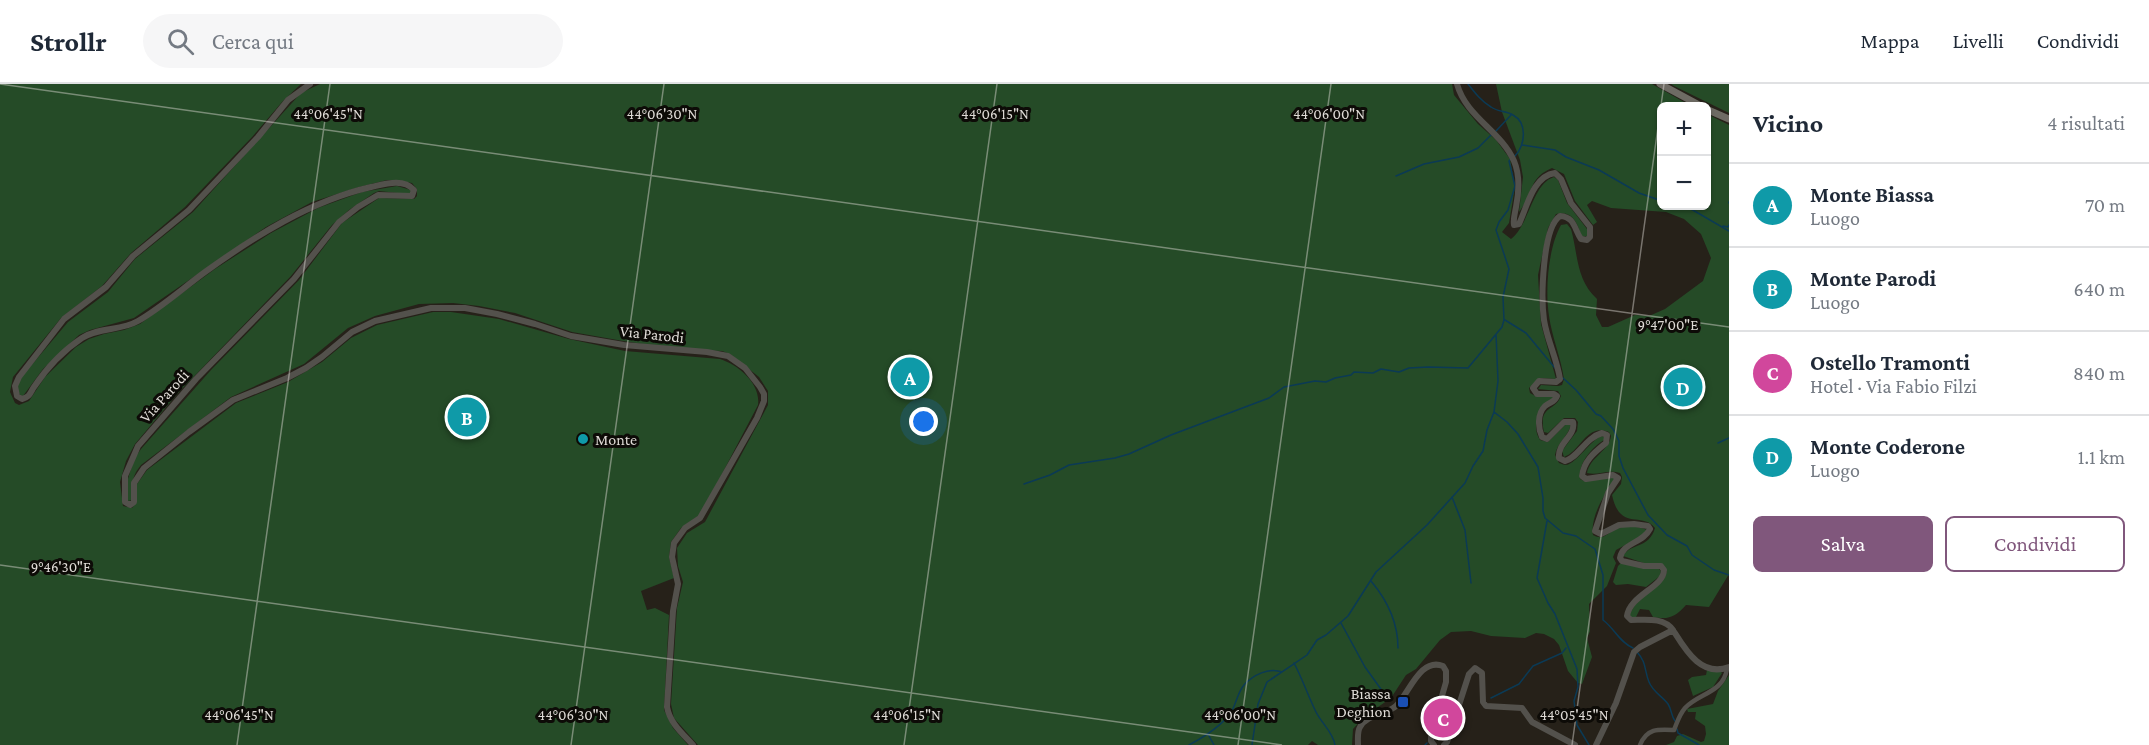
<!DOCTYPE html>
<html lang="it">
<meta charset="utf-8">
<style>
body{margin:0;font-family:"Crimson Pro",serif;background:#f6f6f7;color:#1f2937}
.controls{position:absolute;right:18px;top:18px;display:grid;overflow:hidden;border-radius:9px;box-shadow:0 2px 4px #0004}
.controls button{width:54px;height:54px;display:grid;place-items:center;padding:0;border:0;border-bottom:2px solid #e0e1e3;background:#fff;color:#1f2937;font:30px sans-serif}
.you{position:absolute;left:924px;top:338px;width:21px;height:21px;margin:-15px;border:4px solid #fff;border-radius:50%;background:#1a73e8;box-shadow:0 0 0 9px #1a73e833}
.badge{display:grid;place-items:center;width:39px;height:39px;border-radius:50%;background:#80577c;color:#fff;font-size:20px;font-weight:700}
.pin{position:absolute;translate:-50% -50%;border:3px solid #fff;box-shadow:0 2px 6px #0006}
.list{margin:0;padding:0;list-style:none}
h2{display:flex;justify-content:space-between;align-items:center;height:78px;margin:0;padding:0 24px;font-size:26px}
h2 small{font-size:20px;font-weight:400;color:#747a83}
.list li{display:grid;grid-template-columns:39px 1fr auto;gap:18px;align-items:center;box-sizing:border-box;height:84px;padding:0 24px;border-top:2px solid #e0e1e3}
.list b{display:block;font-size:22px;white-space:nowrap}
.list p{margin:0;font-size:20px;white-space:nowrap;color:#747a83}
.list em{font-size:20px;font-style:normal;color:#747a83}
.actions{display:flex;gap:12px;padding:18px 24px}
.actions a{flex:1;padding:14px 0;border:2px solid #80577c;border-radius:9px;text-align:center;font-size:21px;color:#80577c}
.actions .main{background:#80577c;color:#fff}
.icon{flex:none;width:33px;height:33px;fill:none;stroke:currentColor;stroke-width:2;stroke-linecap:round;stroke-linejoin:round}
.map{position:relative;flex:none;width:1729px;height:661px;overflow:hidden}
header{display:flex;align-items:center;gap:36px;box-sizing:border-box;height:84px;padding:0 30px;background:#fff;border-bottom:2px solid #e0e1e3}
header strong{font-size:28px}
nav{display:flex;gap:33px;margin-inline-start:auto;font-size:21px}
.search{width:420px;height:54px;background:#f6f6f7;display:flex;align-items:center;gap:15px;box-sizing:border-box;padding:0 21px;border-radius:33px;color:#747a83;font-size:22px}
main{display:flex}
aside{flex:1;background:#fff}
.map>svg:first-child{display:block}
.green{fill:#254b27}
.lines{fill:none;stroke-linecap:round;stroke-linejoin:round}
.stream{stroke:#0b3a55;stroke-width:1.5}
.minor{stroke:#53514c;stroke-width:4.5}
.tertiary{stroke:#53514c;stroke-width:6}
.secondary{stroke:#6e6b64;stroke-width:7}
.ticks{fill:none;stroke:#dfdbd6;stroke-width:1.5;stroke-opacity:0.45}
.culture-dot{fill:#0f9aa8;stroke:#0d0b07;stroke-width:2}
.transit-dot{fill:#1a4fb4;stroke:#0d0b07;stroke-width:2}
.labels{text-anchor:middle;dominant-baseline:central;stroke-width:6;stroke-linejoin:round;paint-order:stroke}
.street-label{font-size:16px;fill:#dfdbd6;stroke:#0d0b07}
.poi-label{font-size:16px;fill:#dfdbd6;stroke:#0d0b07;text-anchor:start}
.ticks-label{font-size:15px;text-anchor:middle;fill:#dfdbd6;stroke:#0d0b07;stroke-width:6;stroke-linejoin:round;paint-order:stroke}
</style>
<header>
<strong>Strollr</strong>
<div class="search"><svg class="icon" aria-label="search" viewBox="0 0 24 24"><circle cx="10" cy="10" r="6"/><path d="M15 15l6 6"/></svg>Cerca qui</div>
<nav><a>Mappa</a><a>Livelli</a><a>Condividi</a></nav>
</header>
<main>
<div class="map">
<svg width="1729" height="661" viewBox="0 0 1729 661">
<rect width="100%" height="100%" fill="#262119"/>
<path class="green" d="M0,0H301L282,18L253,52L185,123L131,169L102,202L61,234L13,293L10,308L15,319L19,321L29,317L45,293L76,263L89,255L104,250L124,246L140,240L215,185L271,149L318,124L362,108L397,102L411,106V109L406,110L379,107L374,109L349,126L332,141L291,192L179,308L135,360L126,377L120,398L123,422L132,424L137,418V400L147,386L236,319L288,298L322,278L351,254L377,241L433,228H451L499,235L569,255L625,267L720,275C739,281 761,300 758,321L701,430L681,444L671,458L669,473L674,494L641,507L647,526L655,524L669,531L664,626L673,644L688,661H0Z
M320,0H1452L1454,11L1478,40L1496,56L1510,75L1515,103L1509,139L1502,148L1511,155C1530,140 1532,100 1554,93L1558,96L1567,119L1587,145V152L1582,153C1577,139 1573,126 1556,130L1548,144L1538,191L1541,240L1556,295L1540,294L1529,304L1530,309L1537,313H1554C1544,326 1529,339 1540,356L1548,358L1565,341H1571C1568,352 1557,359 1555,371L1559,379C1562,380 1566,382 1569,380C1577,377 1590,358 1601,352L1604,353V356C1591,364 1578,380 1580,395L1584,397L1610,394H1614L1615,397C1604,409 1590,434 1593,451C1604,457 1607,449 1616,445C1625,441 1639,442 1647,446L1640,453L1616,466L1613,473L1616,479L1607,502L1589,520L1590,547L1587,554L1592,573L1582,600L1578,599L1568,587L1559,561L1554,555L1544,550L1536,549L1525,554L1491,552L1471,547L1451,548L1440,556L1416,585L1406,591L1391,614L1365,632L1353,645L1352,661H1318L1312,657L1308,661H698L674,634L671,620L677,524L683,498L678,482L677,464L687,449L705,438L768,321V307L759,293L730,270L722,267L675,265L623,257L572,248L515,229L479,222L453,219L419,220L375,232L348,244L304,280L231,313L141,381C131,393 132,401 132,416L128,417L127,398L134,375L141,365L211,286L299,196L342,139L379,114L414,115L417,112V105L412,99L396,96H387L359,103L312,118L266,143L134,234L90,246L79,251L43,285L23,312L20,311L16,304L19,296L68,238L108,208L135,175L193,128L301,9Z
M1496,0H1652L1691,22H1662V122H1706L1707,30L1729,41V490L1709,523L1686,521C1675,533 1669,536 1653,533L1649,526L1640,525L1636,533L1632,534L1629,531L1635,521L1665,493L1667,487L1623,472C1630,459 1649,465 1655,444C1642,427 1620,448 1612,411L1621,400L1622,393L1620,389C1608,385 1598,392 1587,389C1590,373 1609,367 1611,352L1609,348C1586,339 1581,367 1564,373L1562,367L1577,347L1578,338L1575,334H1564L1548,349L1544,348C1538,321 1555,328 1561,312L1558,307L1538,305L1541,301L1558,302L1562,301L1564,295C1561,274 1552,253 1549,232C1545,206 1548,164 1561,141L1567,140L1571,145C1578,170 1576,196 1597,215L1596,231L1602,243H1608L1635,231L1649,232L1665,225L1703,197L1711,174L1701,150L1684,135L1666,128L1611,124L1592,117L1587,121L1597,138L1593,141L1575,117L1564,90L1552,84C1528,94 1533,111 1519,128L1523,93L1520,76L1502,28Z
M1671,0H1729V29L1674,2Z
M1622,478L1659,485L1661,487L1660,492L1646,503L1628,500L1616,501L1613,498L1618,482Z
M1707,586L1721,588L1722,589L1713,603L1693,612L1688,596L1692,593L1706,591Z
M1729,591V661H1666L1674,658L1677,652L1683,650L1701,658L1704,657L1706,650L1705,642L1695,635L1696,628H1688L1687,625L1713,620L1718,607Z"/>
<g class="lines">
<path class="stream" d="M1468,0C1475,9 1481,17 1491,23C1498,28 1506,27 1513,31C1528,39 1525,61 1515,72
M1496,47L1511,31
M1522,61L1555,66L1566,73L1599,86L1639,109L1662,117
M1396,92L1424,80L1459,73L1478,64L1492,50
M1729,118V119
M1686,122L1729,147
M1723,142L1728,143L1729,141
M1505,236L1526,249L1555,284
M1563,294L1576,306L1596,330L1601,332L1613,345L1619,357V372L1623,384L1648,431L1667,451L1687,462L1692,471L1714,486L1729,491
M1494,328L1507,338L1518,350L1538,383L1543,414V427L1545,434L1563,449L1576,452L1595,465L1603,491V536C1615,545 1619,558 1633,564
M1718,359L1729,354
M1024,400L1050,391L1069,381L1115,374L1129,370L1171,351L1269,314L1284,303L1315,297L1326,298L1335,294L1351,291L1354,288L1373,289L1381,285L1399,288L1409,284L1428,283L1468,284L1502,243L1504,236L1503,213L1509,185L1496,146L1499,138L1508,126L1515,102L1509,77L1511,75
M1452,413L1465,446L1471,499
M1547,437L1537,494L1548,519L1555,530L1577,585L1578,603L1574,617L1577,641L1589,661
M1371,497C1387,516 1398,539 1398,564
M1341,539L1365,583L1383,608
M1637,568C1647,579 1644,586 1649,598C1653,608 1662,612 1668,620C1672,626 1671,632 1675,637
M1294,579C1303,596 1308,612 1316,628C1322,640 1333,648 1335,661
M1491,614L1519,600L1533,582L1562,569L1566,564
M1677,645L1678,649L1699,661
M1208,650L1214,661
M1189,661C1204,653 1219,644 1230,630C1236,622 1237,609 1244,601C1253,591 1269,583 1282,588
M1252,661L1258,620L1267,598L1307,571L1317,556L1326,551L1348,532L1376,488L1427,441L1465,399L1473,382L1483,367L1487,346L1494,328L1498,297L1496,250
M1425,661L1427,659"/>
<path class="minor" d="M1640,661C1647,644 1658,645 1674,646C1677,639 1679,631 1685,624C1699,609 1723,609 1727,585"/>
<path class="tertiary" d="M310,0L288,16L258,53L189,126L133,172L106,203L64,235L19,293L15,302L17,312L22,315C30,313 30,309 34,303C46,285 64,266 82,254C99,243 121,247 138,237C162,223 183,204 205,188C255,152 310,117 371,103C385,100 403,94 414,106L412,112L378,111L358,123L339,138L294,195L196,295L138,362L125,392V418L130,421L134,418V399L144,384L189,348L233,316L287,294L306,284L322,273L352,248L375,237L431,224H465L497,230L535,240L571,252L624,261L707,268L728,272L745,284L760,303L764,310V317L757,334L700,434L685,444L674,459L672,473L678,500L673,527L667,623C670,639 682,649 693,661
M1457,0C1466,33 1501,47 1514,77C1520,91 1519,108 1516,123C1515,129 1513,135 1514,141L1519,140C1527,123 1533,92 1555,89L1561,95L1571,119L1590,143V153L1587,156L1581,155C1574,145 1575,133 1560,132C1542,144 1541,215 1544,236C1547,256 1557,275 1560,295L1556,298L1539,297L1533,304L1537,310H1554L1557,312C1554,319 1551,317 1545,322C1537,330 1538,344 1542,353L1547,355L1564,338H1573C1576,352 1557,359 1559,374L1565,377C1578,374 1585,354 1602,349L1607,351L1606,359C1595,368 1584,376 1582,392L1586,395L1613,391L1618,394L1608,409L1595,447L1601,450L1619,441L1634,440L1648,442L1650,445C1643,459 1622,459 1620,474L1622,477L1644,482H1661L1664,486C1664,503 1630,511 1627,532L1631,536C1645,536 1664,533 1673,546L1640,563L1634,568L1616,619L1596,661
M1673,546C1685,565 1701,594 1729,583
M1358,661C1358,655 1357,648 1360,643C1367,630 1386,631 1396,622C1409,610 1420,573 1443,582L1446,587V598L1431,650V657L1434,661
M1444,661L1447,658L1469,590L1475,584L1482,589L1483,618L1486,622L1522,624L1532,638L1575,661"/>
<path class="secondary" d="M1660,0L1701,22
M1706,25L1729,35"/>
</g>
<path class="ticks" d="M0,0L1729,243M0,481L1282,661M237,661L330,0M571,661L664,0M904,661L997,0M1238,661L1331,0M1572,661L1664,0"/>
<circle class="culture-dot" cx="583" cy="355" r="6"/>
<rect class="transit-dot" x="1397" y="612" width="12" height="12" rx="3"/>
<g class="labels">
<g class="street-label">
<text transform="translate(652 250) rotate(6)">Via Parodi</text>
<text transform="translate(164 312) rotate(-48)">Via Parodi</text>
</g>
<g class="poi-label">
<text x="595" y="355">Monte</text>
<text x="1391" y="609" text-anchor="end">Biassa<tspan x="1391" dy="18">Deghion</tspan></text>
</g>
</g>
<g class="ticks-label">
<text x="328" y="35">44°06'45"N</text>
<text x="662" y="35">44°06'30"N</text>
<text x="995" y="35">44°06'15"N</text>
<text x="1329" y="35">44°06'00"N</text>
<text x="1668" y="246">9°47'00"E</text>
<text x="61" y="488">9°46'30"E</text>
<text x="239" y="636">44°06'45"N</text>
<text x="573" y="636">44°06'30"N</text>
<text x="907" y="636">44°06'15"N</text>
<text x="1240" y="636">44°06'00"N</text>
<text x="1574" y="636">44°05'45"N</text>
</g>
</svg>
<div class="controls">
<button>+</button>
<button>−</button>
</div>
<div class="you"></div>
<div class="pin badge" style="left:910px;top:293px;background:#0f9aa8">A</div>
<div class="pin badge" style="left:467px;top:333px;background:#0f9aa8">B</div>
<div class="pin badge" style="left:1443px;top:634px;background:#d1479c">C</div>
<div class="pin badge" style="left:1683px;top:303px;background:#0f9aa8">D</div>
</div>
<aside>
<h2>Vicino<small>4 risultati</small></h2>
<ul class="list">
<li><span class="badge" style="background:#0f9aa8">A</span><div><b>Monte Biassa</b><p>Luogo</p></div><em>70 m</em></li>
<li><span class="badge" style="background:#0f9aa8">B</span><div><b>Monte Parodi</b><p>Luogo</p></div><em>640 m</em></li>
<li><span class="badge" style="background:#d1479c">C</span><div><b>Ostello Tramonti</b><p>Hotel · Via Fabio Filzi</p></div><em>840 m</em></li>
<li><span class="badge" style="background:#0f9aa8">D</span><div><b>Monte Coderone</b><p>Luogo</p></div><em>1.1 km</em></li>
</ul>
<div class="actions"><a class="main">Salva</a><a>Condividi</a></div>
</aside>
</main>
